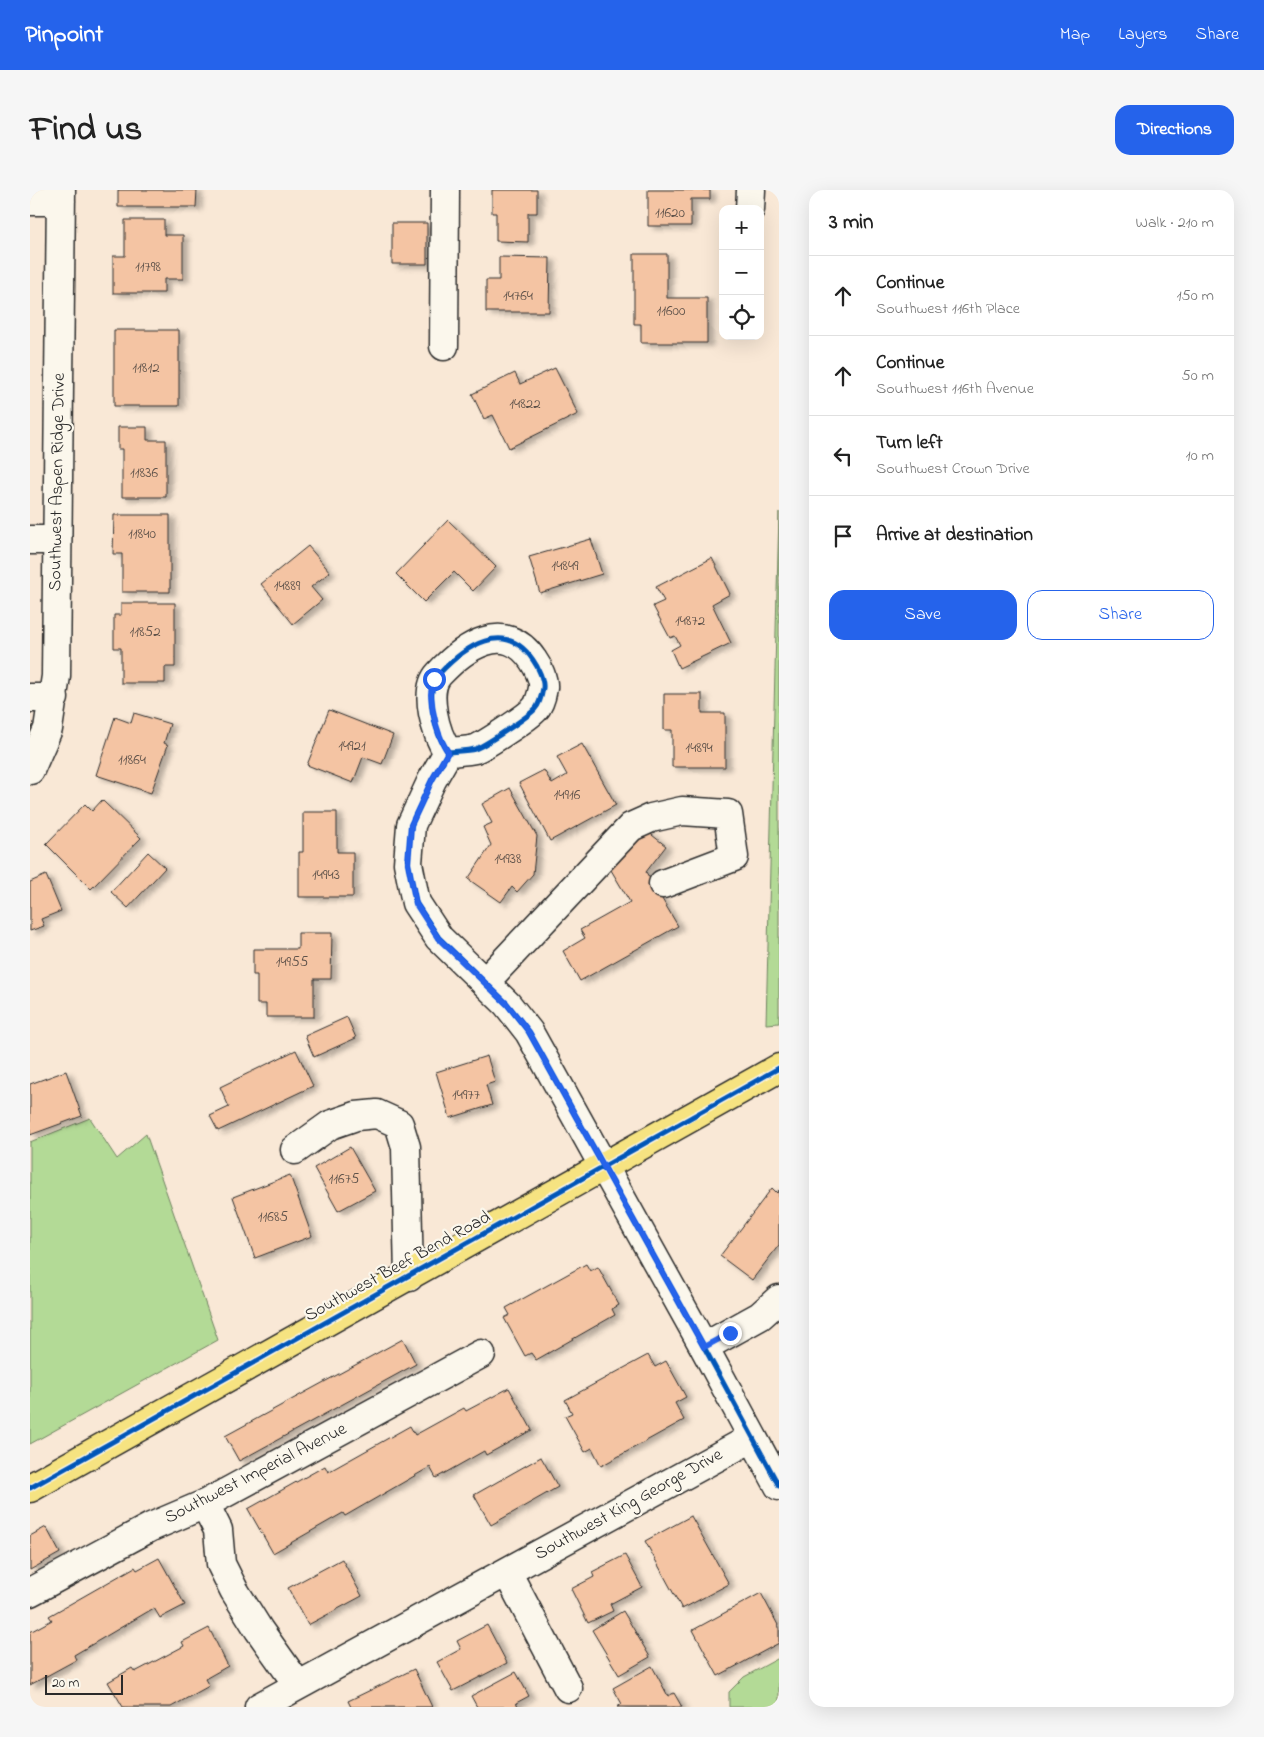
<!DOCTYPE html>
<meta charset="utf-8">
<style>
body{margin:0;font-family:"Indie Flower",sans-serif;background:#f6f6f6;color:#222}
.controls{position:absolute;right:15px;top:15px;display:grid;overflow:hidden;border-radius:10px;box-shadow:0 5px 20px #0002}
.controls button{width:45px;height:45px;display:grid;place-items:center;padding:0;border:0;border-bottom:1px solid #e0e0e0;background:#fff;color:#222;font:25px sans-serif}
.scale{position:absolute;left:15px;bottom:12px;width:78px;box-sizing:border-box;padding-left:5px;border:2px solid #2b2b2b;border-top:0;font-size:14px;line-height:18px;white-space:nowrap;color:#2b2b2b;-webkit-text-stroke:4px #fbf7ec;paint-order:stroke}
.stop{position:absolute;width:15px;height:15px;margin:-11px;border:4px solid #2563eb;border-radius:50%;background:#fff}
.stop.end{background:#2563eb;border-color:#fff;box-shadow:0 1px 5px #0008}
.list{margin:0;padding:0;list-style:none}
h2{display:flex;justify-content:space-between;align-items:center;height:65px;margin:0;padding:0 20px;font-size:21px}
h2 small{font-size:16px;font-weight:400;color:#767676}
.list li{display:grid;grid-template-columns:32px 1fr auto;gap:15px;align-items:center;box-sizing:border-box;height:80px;padding:0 20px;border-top:1px solid #e0e0e0}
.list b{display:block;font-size:19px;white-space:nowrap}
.list p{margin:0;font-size:16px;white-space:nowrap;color:#767676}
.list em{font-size:16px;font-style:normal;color:#767676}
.actions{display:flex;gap:10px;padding:15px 20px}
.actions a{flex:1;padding:11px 0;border:1px solid #2563eb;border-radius:15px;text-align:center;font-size:18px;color:#2563eb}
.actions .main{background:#2563eb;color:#fff}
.icon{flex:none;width:28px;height:28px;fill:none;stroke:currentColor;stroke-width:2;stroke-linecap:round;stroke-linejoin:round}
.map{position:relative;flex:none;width:749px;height:1517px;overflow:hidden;border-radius:15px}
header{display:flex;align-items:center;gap:30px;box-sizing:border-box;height:70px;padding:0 25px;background:#2563eb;color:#fff}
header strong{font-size:24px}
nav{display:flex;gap:28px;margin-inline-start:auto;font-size:18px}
.intro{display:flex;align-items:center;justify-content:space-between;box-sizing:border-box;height:120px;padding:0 30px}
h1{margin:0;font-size:35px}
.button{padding:12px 22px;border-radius:15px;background:#2563eb;color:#fff;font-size:18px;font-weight:700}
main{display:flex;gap:30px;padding:0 30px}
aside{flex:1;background:#fff;border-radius:15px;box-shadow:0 5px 20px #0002}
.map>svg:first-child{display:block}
.green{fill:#b3da96;stroke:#6f8260}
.building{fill:#f4c4a3;stroke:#2b2b2b;filter:url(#shadow)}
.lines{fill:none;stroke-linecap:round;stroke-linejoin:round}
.minor-casing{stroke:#2b2b2b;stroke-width:31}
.major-casing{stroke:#2b2b2b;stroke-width:31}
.minor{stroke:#fbf7ec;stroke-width:28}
.major{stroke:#f6e381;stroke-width:28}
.cycleway-casing{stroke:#fbf7ec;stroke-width:8}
.cycleway{stroke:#0057b8;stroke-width:5}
.route{stroke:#2563eb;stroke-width:6}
.labels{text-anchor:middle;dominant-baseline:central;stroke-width:4.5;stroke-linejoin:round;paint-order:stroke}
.number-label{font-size:15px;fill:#5d5149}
.street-label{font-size:18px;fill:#2b2b2b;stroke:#fbf7ec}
</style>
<header>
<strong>Pinpoint</strong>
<nav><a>Map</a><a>Layers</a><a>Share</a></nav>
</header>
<div class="intro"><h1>Find us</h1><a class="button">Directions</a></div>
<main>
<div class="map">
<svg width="749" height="1517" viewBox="0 0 749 1517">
<defs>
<filter id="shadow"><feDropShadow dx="5.5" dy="3" stdDeviation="2.5" flood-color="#0004"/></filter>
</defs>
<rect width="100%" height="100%" fill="#f9e8d6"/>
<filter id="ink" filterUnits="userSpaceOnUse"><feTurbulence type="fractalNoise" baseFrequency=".02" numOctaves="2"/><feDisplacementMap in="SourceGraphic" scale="10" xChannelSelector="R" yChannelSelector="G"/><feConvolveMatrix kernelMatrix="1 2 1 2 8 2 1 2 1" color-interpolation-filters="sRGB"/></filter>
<g filter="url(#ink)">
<path class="green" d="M749,322V833L736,834Z
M60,928L87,969L116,944L188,1150L0,1254V952Z
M749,1468V1517H699V1502L714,1487Z"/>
<path class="building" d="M88,0H167L166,17H88Z
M462,0H507V23H498V52L466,51V23H462Z
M618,0H680V9H661V36H618Z
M95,30H134V45H153V89H134V103H83V66H95Z
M362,33H397V74H362Z
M604,64H637V108H677V153H611V134H604Z
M469,67L520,68L519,122H456V90H469Z
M84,140H149V216H84Z
M525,178L548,224L479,258L463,225L454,229L442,204L485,183L490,194Z
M88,237H117V250H136V307H92V259H88Z
M84,325H140V402H92V364H83Z
M418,330L466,377L443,401L424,382L394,412L366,384Z
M561,349L572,384L510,403L499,367Z
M278,356L300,382L281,397L292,410L263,434L231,394Z
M682,368L700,404L682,414L701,453L649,478L641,460L650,455L645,446L640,448L623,416L634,411L626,397Z
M91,413H145V477H135V493H91V458H84V425H91Z
M634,504H672V523H695V577H642V540H634Z
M299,520L363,545L352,574L333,567L323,593L277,575Z
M104,523L140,534L134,553L138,555L121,603L66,585L85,527L101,533Z
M552,554L586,615L520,651L489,593L514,580L522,594L537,585L527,567Z
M480,598L507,646L503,684L487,702L482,697L471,712L438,689L461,655L453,637L462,633L452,614Z
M72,610L111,648L61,699L16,654L55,614L62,621Z
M273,622H307V662H323V707H269V662H273Z
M613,638L636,656L616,682L648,736L550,791L533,761L555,748L550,740L600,712L581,680Z
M118,662L135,678L98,718L81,702Z
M16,685L31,721L11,729L14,736L0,741V692Z
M268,743H302L301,789H284V827H236V814H227V785H223V759H268Z
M317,827L326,848L284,867L275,846Z
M266,860L283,896L188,941L180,926L199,917L190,897Z
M457,866L465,892L456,895L462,915L420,928L406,882Z
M36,881L52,926L0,945V894Z
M320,957L345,1001L308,1021L284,978Z
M260,985L282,1046L225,1068L203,1007Z
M742,998L747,1003L749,1000V1055L722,1090L690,1066Z
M556,1074L560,1081L568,1077L589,1115L582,1119L585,1125L506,1170L501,1163L495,1166L474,1128L480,1125L476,1118Z
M373,1149L386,1174L209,1271L195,1246Z
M618,1165L625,1177L636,1171L656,1207L645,1213L654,1230L571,1276L562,1258L555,1262L535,1226L542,1223L535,1210Z
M479,1198L502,1240L456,1265L454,1261L406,1288L400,1277L315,1326L313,1323L243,1363L218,1319L295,1276L298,1282L380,1236L385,1245L434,1218L436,1221Z
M511,1267L528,1297L461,1335L444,1305Z
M661,1326L699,1394L652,1419L615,1351Z
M16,1337L30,1363L0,1380V1346Z
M595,1365L612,1397L580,1414L583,1421L558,1433L541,1399L564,1387L562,1382Z
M129,1368L155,1415L130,1428L124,1418L44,1465L46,1470L0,1495V1442L22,1430L19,1426L105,1377L107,1380Z
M312,1369L332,1406L278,1435L258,1398Z
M731,1403L749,1437V1453L688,1486L663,1440Z
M593,1421L620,1467L589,1485L562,1440Z
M457,1435L477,1473L423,1501L407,1472L431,1459L427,1451Z
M179,1438L198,1476L175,1489L179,1496L141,1517H93L78,1492L102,1478L105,1482L154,1456L152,1452Z
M622,1476L638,1506L644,1503L652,1517H587L592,1514L583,1498Z
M384,1479L402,1517H321L318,1511Z
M486,1482L499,1506L486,1513L488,1517H447L441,1506Z"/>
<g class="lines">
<g class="minor-casing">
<path id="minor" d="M0,11H31
M720,19L721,0
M414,156L415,0
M0,350H26
M0,508H24
M418,562C406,545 393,501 409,484C434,457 475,428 503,470C508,477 514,490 513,498C512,504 509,515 505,519C498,527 454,556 445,559C437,561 427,561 418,562L402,590L381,635L378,673L386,713L409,748L477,814L499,842L674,1157L749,1296
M0,580L18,539L26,486L31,0
M455,792L601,637L621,628L652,621L698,624L704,667L633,694
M265,960L300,935L326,926L347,924L369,934L376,957L379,1087
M674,1157L730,1126L749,1109
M175,1314L188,1340L191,1374L204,1400L229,1440L268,1495
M477,1382L538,1498
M0,1402L121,1337L175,1314L451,1164
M229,1517L722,1248"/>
</g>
<g class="major-casing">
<path id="major" d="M0,1298L749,878"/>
</g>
<use href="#minor" class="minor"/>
<use href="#major" class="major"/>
<g class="cycleway-casing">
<path id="cycleway" d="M418,562C406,545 393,501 409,484C434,457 475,428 503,470C508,477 514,490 513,498C512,504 509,515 505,519C498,527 454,556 445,559C437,561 427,561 418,562L402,590L381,635L378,673L386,713L409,748L477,814L499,842L674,1157L749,1296
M0,1298L749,878"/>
</g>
<use href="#cycleway" class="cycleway"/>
</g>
</g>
<g class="lines" filter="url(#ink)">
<path class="route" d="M404,489C403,494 401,500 401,505C402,524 408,547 418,562L402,590L381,635L378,673L386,714L408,748L477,814L499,842L674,1157L700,1143"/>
</g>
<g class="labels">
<g class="number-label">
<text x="640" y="23">11620</text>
<text x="118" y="77">11798</text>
<text x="488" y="106">14764</text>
<text x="641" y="121">11600</text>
<text x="116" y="178">11812</text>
<text x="495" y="214">14822</text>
<text x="114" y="283">11836</text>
<text x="112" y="344">11840</text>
<text x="535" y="376">14849</text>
<text x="257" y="396">14889</text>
<text x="660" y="431">14872</text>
<text x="115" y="442">11852</text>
<text x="322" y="556">14921</text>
<text x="669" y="558">14894</text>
<text x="102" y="570">11864</text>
<text x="537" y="605">14916</text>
<text x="478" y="669">14938</text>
<text x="296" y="685">14943</text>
<text x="262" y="772">14955</text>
<text x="436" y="905">14977</text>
<text x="314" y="989">11675</text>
<text x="243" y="1027">11685</text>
</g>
<g class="street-label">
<text transform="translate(28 292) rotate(-89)">Southwest Aspen Ridge Drive</text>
<text transform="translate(368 1077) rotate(-29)">Southwest Beef Bend Road</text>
<text transform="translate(226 1284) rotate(-27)">Southwest Imperial Avenue</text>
<text transform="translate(599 1315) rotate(-29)">Southwest King George Drive</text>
</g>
</g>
</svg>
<div class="controls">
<button>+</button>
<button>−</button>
<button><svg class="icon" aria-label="locate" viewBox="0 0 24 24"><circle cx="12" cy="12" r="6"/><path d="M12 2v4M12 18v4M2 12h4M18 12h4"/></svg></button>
</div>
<div class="scale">20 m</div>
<div class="stop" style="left:404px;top:489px"></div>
<div class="stop end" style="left:700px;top:1143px"></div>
</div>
<aside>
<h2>3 min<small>Walk · 210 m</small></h2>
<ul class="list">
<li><svg class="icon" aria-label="ahead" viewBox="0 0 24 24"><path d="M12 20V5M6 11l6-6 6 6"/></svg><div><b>Continue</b><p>Southwest 116th Place</p></div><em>150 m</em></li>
<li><svg class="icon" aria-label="ahead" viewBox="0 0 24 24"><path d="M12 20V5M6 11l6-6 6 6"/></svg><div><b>Continue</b><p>Southwest 116th Avenue</p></div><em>50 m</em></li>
<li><svg class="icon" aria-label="left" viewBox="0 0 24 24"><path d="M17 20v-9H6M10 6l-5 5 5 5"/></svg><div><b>Turn left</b><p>Southwest Crown Drive</p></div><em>10 m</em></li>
<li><svg class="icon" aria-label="arrive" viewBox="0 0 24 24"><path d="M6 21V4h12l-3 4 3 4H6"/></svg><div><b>Arrive at destination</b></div></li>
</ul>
<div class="actions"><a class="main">Save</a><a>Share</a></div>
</aside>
</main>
